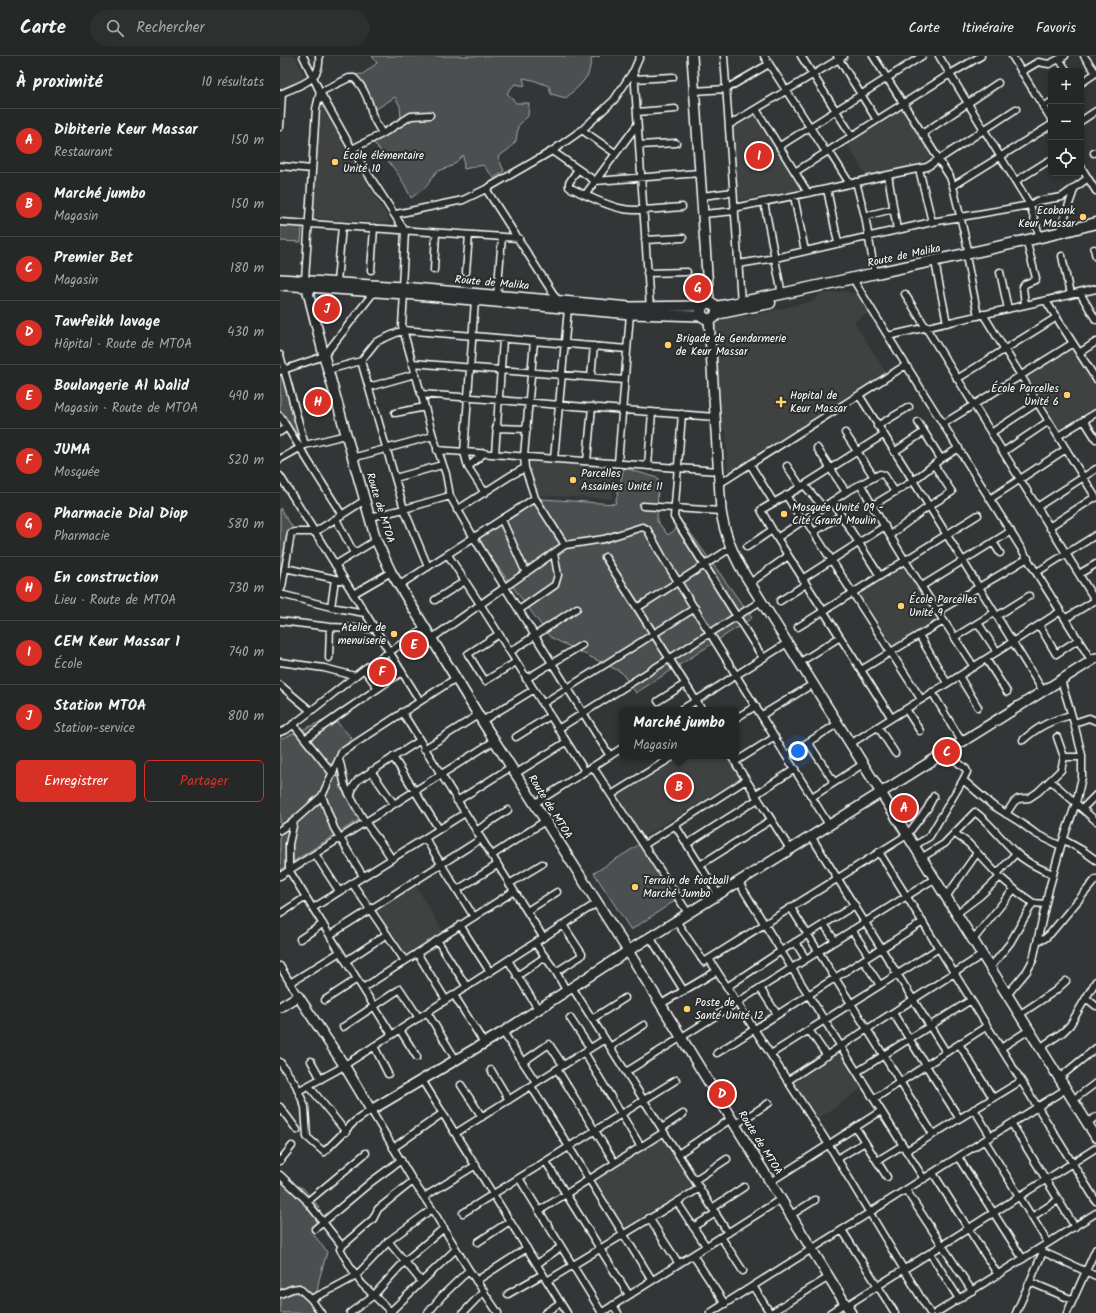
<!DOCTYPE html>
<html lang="fr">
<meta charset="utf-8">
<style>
body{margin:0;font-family:Kalam,sans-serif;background:#2e3030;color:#f1f3f6}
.controls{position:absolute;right:12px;top:12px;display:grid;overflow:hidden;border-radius:6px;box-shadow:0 2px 6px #0003}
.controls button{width:36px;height:36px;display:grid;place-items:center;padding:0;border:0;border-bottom:1px solid #424445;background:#262828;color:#f1f3f6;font:20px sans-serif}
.you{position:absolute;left:518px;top:695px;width:14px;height:14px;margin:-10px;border:3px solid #fff;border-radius:50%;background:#1a73e8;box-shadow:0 0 0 6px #1a73e833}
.badge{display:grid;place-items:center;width:26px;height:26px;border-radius:50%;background:#d93025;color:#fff;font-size:13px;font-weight:700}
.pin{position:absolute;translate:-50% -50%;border:2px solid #fff;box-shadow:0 1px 4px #0006}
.popup{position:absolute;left:339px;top:651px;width:120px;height:52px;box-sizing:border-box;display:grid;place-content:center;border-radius:6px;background:#262828;filter:drop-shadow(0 1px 3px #0005);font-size:13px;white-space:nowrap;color:#a4a6a8}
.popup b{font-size:15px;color:#f1f3f6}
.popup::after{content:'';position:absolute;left:50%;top:100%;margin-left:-8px;border:8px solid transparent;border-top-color:#262828}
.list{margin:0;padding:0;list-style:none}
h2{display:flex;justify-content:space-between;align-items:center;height:52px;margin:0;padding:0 16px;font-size:17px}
h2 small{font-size:13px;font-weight:400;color:#a4a6a8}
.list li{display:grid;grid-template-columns:26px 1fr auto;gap:12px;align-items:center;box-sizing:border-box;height:64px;padding:0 16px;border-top:1px solid #424445}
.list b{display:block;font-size:15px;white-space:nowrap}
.list p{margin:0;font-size:13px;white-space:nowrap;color:#a4a6a8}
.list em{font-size:13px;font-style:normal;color:#a4a6a8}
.actions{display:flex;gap:8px;padding:12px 16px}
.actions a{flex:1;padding:9px 0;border:1px solid #d93025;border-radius:6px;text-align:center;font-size:14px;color:#d93025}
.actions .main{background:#d93025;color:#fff}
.icon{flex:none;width:22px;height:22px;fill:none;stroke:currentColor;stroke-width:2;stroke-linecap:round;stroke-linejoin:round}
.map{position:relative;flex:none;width:816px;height:1257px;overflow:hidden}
header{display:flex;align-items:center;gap:24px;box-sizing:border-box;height:56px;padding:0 20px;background:#262828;border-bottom:1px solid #424445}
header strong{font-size:19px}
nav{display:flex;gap:22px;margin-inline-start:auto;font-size:14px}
.search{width:280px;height:36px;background:#2e3030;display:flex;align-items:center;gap:10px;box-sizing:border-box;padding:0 14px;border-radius:22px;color:#a4a6a8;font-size:15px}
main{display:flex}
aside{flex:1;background:#262828}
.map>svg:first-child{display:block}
.built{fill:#404243}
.green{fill:#4c4f50;stroke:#a6a7a8}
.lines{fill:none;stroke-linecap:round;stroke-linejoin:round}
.street-casing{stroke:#fff;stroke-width:9}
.secondary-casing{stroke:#fff;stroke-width:12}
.primary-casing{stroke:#fff;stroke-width:13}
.street{stroke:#2a2d2e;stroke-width:6}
.secondary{stroke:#2a2d2e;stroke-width:9}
.primary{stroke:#2a2d2e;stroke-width:10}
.poi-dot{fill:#ffd166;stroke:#2a2d2e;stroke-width:1.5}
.labels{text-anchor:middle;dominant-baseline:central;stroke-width:4;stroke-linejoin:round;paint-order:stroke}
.poi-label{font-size:11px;fill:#fff;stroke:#2a2d2e;text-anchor:start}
.street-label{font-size:11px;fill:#fff;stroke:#2a2d2e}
</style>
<header>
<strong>Carte</strong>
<div class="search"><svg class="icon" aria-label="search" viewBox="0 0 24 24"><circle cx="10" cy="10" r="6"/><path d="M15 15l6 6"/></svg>Rechercher</div>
<nav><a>Carte</a><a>Itinéraire</a><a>Favoris</a></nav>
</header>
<main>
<aside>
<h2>À proximité<small>10 résultats</small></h2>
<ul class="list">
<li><span class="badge">A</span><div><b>Dibiterie Keur Massar</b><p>Restaurant</p></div><em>150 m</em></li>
<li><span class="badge">B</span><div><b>Marché jumbo</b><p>Magasin</p></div><em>150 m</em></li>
<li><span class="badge">C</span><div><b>Premier Bet</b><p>Magasin</p></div><em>180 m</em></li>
<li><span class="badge">D</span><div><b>Tawfeikh lavage</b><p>Hôpital · Route de MTOA</p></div><em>430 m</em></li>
<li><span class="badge">E</span><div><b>Boulangerie Al Walid</b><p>Magasin · Route de MTOA</p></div><em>490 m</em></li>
<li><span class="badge">F</span><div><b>JUMA</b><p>Mosquée</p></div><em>520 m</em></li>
<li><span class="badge">G</span><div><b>Pharmacie Dial Diop</b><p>Pharmacie</p></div><em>580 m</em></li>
<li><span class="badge">H</span><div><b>En construction</b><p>Lieu · Route de MTOA</p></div><em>730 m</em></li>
<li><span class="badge">I</span><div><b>CEM Keur Massar 1</b><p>École</p></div><em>740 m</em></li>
<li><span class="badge">J</span><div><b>Station MTOA</b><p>Station-service</p></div><em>800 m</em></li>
</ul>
<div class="actions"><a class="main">Enregistrer</a><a>Partager</a></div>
</aside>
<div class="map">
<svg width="816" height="1257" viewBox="0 0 816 1257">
<rect width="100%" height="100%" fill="#333536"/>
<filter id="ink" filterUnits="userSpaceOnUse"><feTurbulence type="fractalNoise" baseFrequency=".025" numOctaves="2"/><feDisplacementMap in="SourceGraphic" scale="8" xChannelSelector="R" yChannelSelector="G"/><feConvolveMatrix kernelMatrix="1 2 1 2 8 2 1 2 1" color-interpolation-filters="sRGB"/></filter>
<g filter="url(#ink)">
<path class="built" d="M0,0H15L26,24L0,35Z
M42,50L111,167L30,162Z
M622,54L655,100L632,111L586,119L567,88Z
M475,55L524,133L462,144L457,140L453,68Z
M563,235L576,238L588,257L574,266L607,318L448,418L446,375L442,374L434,265L459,257L466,261L534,245L539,239Z
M793,290L816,326V353L781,375L746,321Z
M245,403L335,409L332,443L256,439Z
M627,507L663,564L616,594L579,537Z
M403,700H447L460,722L363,781L338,739Z
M135,828L163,876L125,901L94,854Z
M559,993L584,1031L538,1063L514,1026L517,1020Z
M384,1080L415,1130L346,1174L315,1124Z"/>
<path class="green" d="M92,0H320L312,2L308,19L300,29L286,42L271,38L269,30L253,24L243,22L245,30L235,28L227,37L236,47H249L248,60L238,70L236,85L229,93L218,101L224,115L214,122L203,109L184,113L183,99L172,110L156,116L146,131L131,142C122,121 108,104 93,86L121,63L120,50L115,41L98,52L92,53L74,25L73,19L83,18L97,7Z
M0,168L22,170L21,186L0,185Z
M3,315L21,383L16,384L0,358V317Z
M344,412L378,422L377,465L388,479L404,468L472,562L356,637L341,616L270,581L195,480L248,442L335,448Z
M0,452L13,472L0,514Z
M52,661L72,682L58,697L61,733L83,761L0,814V679L3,682Z
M360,788L396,844L351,874L314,817Z
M0,1125L23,1132L39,1151L34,1179L47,1196L39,1224L35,1247L44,1257H0Z"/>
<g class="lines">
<g class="street-casing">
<path id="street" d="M23,0L40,36L72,93L125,175L122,231
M444,0L461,246
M484,0L546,96
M521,0L572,80
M557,0L597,64
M593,0L670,121L673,130L689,198
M659,0L750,149L760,182
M732,0L771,63
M804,0L816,17
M779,3L787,15
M354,14L370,252
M741,16L758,6L769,8L785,0
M354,23L393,21
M801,27L816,17
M414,35L446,33L489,8
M0,38C19,29 42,26 39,0
M763,51L771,46
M476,53L528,137
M357,56L395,53
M801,65L816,55
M449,69L564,0
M0,71L2,37
M302,74L335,97
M642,78L718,27
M359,89L396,87
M500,90L642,0
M72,93L102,78L131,60L150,59
M272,95L315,125L420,117
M549,95L570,128
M814,97L816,96
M0,110L32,113
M801,111L816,135
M298,113L289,127V131C302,138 330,151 344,153C360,156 385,152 402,151
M639,113L652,166
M515,116L670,18L701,0
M608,119L617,174
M736,125L768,105
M576,126L585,160L595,218
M673,130L771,69
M206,133L278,245
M547,133L558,187
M305,139L357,69
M422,140L453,136
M514,140L525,195
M484,146L502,239
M454,152L547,133L608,119L647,111L736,53
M116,158L183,144L206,133L272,95L302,74L334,44L354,14L360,0
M423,158L455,155
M585,160L613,153
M0,166L239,182
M779,177L795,131
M365,184L403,182
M814,193L816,201
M782,200L790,239
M687,205L698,260
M458,208L495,202L652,166L750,149L757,145L782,141L808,122
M656,211L667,267
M91,214L94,172
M154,214L156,177
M186,216L189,179
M720,216L728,253
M367,217L407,216
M25,224L36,53L40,36L69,22H74C84,31 89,45 92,58C94,65 99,71 102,78
M57,226L62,170
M576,228L626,309L811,604
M800,237L816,264
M124,238L122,270L153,380L166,418L170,440L194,482L330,700
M625,238L815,544
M217,240L222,181
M195,244L184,396L188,411L205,437
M766,245L816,323
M745,249L743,231L745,228L755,224L756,222L748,191
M703,258L816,442
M608,280L816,233
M799,297L816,286
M0,299L25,389
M81,305L124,453L148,511
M132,307L344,324
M48,314L81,305L96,286L123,274L347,293
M0,315L44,300L94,236
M311,321L314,290
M677,323L777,261
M89,331L135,318
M141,338L435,361
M579,339L649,450L763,635
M115,357L145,351
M402,358L394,461L483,602
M0,360L62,459
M804,364L816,383
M638,366L661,403
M663,368L793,287
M597,370L629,351
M216,372L247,373
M0,376L7,371
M565,377L594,421
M711,377L757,347
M603,379L521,431L481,454L497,482L611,661
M778,380L816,357
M537,392L566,436
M157,394L438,415
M614,396L644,376
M723,396L769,365
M215,398L223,283
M72,402L153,380
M0,403L25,389L66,379
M274,403L288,253
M307,405L312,351
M338,407L350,258
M470,408L494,447
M368,410L372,356
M507,410L521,431
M188,411L204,397
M0,420L140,645
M115,422L162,409
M439,428L626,309
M524,429L543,451
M581,429C615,492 655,551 694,611
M506,439L522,465
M710,443L786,393
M552,445L600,520
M593,449L633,425L661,403L679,392
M363,450L441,455
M757,451L816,413
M177,454L230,420L245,412L244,400L254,285
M90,461L124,453L170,440
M56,463L74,497
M525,463L641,643
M222,464L246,517
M769,471L815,441
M534,476L561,459
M610,479L649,450L672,436L654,409
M497,482L566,436L600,418L604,419L615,436
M713,486L720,497
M285,489L324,483L362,471L367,473L382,500L549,769
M467,491L492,474
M168,499L200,548L305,715
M325,501L422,654
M55,509L96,484
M5,512L65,525
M757,516L816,479
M799,518L816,508
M522,523L605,470
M470,527L508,500
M118,530L255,442
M642,530L731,475
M0,535L2,531L11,477L15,476H35L85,444
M0,538L51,551L85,557
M73,538L111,516
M155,544L185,525
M500,545L526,528
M51,551L55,523
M357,552L451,492
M239,554L275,529L278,519L274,497
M657,556L748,502
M717,560L749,540
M786,562L816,544
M0,565L50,571L95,573
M664,565L639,579L667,627
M698,567L717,596
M759,569L776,598L799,583
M518,571L698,459
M219,578L188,598L205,625L236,606
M675,581L714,557
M151,583L285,489L255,442L245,412
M230,596L297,552
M49,602L50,571
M706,603L727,636
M0,606L44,612L75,620
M519,607L560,581
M84,613L98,632
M581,614L639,579
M679,620L698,651
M246,623L302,589
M0,629L31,655
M652,636L682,686
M378,645L405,628
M262,648L415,552
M626,653L640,675
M401,654L507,587
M122,656L263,881
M482,659L533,628
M456,662L476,650
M202,665L253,634
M794,667L809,662L816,665
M13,668L53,718
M598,671L615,697
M278,673L481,545
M0,676L6,674L31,655L84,613L145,572
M236,681L270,660
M25,683L59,659L122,616
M743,684C759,670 770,665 791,659
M528,686L554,726
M570,688L679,620L781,555
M144,693L198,659
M665,696L686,713L687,716L683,724L712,749L741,767L756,778L781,790
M451,700L510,793
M506,700L557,668
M113,701L159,773
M784,701H802
M59,704C63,713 62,725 67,734C73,745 79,757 86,767C94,779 104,790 111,802
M455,706L495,681
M313,711L408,857
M91,715L114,748
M235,718L286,686
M771,725L816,765
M71,739L73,731L78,724L139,685
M331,739L394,700
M475,739L515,713
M42,740L54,772L83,820
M532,741L583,708
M177,745L231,711
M254,748L342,692
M802,753L816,739
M726,758L734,746L738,743L749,742L758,736L781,714L784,701L777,681
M14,765L9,788V814L112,979
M395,769L438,838
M0,774L14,765L42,740L62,696L176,622
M196,775L228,754
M674,777L688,787L720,821L739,837L753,847L765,848
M531,780L666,996
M145,782L194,861
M784,784L802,794L816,804
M407,788L478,743
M364,789L466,724
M634,790L649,781L651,778L683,724
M599,796L816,1145
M35,798L59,835
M211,800L265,765
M641,802L664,788L695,756C710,767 721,783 735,796C746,807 760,813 773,818
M420,809L491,764
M717,818L736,797
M0,820L214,685
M458,825L501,895L644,1123
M72,827L125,905
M229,828L262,808
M177,834L217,809
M666,841L697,797
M33,852L185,757
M511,852L653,1078
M247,855L277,836
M0,858L26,841
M676,858L700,840L720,821
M396,865L424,906L627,779L647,753L654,740
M544,868L555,885
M180,869L210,916
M572,874L589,900
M50,879L201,783
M370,881L404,935
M20,883L43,868
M157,884L187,931
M693,884L734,833
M758,885L764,883L770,878L816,823
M515,886L526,903
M255,887L276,916L286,934
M137,897L166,944
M429,903L549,1089L650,1257
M228,904L258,953
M583,904L600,929
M66,905L107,878
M0,910L18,940
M710,912L730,887L753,847
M276,916L301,900L302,898L283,869
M237,920L265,901
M10,927L60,896
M292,931L448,1177
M447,931L501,895L575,849
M83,932L234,835
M480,932L497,958
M174,939L204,987
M727,939L747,915L753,904L769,833L781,790L796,747L802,721V699L794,667L781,624
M806,942L816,950
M45,944L77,923
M381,948L437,915
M147,956L176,1004
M613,957L679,1062
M739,959L775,935L786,925
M290,962L310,992
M312,963L345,942
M63,971L120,933L139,962
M120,974L137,1001
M529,974L547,1000
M223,976L256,1026
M679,988L713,1042
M94,990L108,1018
M330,991L364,969
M721,992L749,974
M760,992L783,976L790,969L816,925
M304,996L361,1091
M437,997L643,866
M491,998L659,892
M31,1005L41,1023
M0,1006L16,1029L25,1051L27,1081L44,1096L74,1066L91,1054L133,1125L152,1153L189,1214L218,1257
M243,1006L269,988L283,1009
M277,1013L335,1107
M211,1014L229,1044
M346,1016L654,823
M577,1016L691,944
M779,1022L816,992
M142,1024L287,1257
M507,1025L702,899
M181,1029L202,1061
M29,1030L66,1076
M251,1030L372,1224
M18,1035L57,1014L317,847
M594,1043L707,970
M793,1044L816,1027
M0,1051L17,1074
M694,1053L711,1081
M807,1067L816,1061
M732,1068L795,1171
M455,1069L489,1047
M382,1072L403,1058
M576,1072L607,1121
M176,1077L325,983
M705,1085L768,1187
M113,1092L163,1057
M626,1095L741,1025
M398,1098L451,1063
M678,1101L743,1203
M557,1103L585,1086
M0,1105L12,1090
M597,1105L623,1089
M266,1106L349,1239
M653,1117L718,1219
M0,1119L25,1143L62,1190
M239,1122L322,1257
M415,1124L447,1103
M490,1126L601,1055
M626,1134L692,1235
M144,1141L196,1109
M27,1146L86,1097
M397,1146L426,1190
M432,1152L464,1131
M259,1155L384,1076
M183,1157L396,1024
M511,1159L535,1144
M752,1161L778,1144
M369,1162L399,1208
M413,1171L436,1157
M35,1173L91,1126L121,1104
M562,1174L615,1257
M441,1181L463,1215
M108,1185L141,1225
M198,1186L230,1165
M761,1195L816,1220
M650,1197L679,1243
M413,1199L445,1248
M257,1208L281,1191
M196,1225L247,1192
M267,1225L420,1132
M750,1226L793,1244
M473,1230L490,1257
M0,1238L12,1233L19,1232L31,1243L41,1257
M228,1238L263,1218
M31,1243L52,1233L76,1220L110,1184L152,1153
M333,1249L338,1257
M566,1250L816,1092
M70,1257L94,1239L124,1206L164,1172
M109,1257L176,1193
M112,1257L82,1228L76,1220L60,1193L62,1190L93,1163L98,1153L133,1125
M148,1257L162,1240L189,1214
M183,1257L204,1235
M265,1257L280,1247
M321,1257L501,1143
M430,1257L786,1033
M491,1257L549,1221
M550,1257L565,1247
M656,1257L816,1157
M736,1257L763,1196
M787,1257L816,1193"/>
</g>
<g class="secondary-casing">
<path id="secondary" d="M412,0L429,247
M0,223L122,231L350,251L423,250
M25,224L44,300L96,484L111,516L202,665L348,895L571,1257
M0,229L124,238L350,258L422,260
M429,263L441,455C445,482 455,504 470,527L816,1081
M0,951L18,940L64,1009L91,1054L223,976L348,895L816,602"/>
</g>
<g class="primary-casing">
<path id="primary" d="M421 255a8 8 0 1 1 16 0a8 8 0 1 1-16 0Z
M436,251C490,241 543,229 596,217C670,201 744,187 816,167
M436,258L490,247"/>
</g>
<use href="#street" class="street"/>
<use href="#secondary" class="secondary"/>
<use href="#primary" class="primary"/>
</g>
</g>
<g class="poi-dot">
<circle cx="55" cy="106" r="4"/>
<circle cx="803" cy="161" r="4"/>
<circle cx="388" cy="289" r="4"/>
<circle cx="787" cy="339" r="4"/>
<path d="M499 340h4v4h4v4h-4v4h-4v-4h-4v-4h4z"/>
<circle cx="293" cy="424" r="4"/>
<circle cx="504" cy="458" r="4"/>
<circle cx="621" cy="550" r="4"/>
<circle cx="114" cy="578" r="4"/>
<circle cx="355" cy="831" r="4"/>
<circle cx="407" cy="953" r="4"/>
</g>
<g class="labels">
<g class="poi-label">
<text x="63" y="100">École élémentaire<tspan x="63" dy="13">Unité 10</tspan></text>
<text x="795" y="155" text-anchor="end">Ecobank<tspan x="795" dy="13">Keur Massar</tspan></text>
<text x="396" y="283">Brigade de Gendarmerie<tspan x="396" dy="13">de Keur Massar</tspan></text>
<text x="779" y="333" text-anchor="end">École Parcelles<tspan x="779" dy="13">Unité 6</tspan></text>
<text x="510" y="340">Hopital de<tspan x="510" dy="13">Keur Massar</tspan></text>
<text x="301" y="418">Parcelles<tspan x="301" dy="13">Assainies Unité 11</tspan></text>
<text x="512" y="452">Mosquée Unité 09 -<tspan x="512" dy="13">Cité Grand Moulin</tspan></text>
<text x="629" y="544">École Parcelles<tspan x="629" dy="13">Unité 9</tspan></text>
<text x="106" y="572" text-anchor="end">Atelier de<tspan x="106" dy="13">menuiserie</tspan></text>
<text x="363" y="825">Terrain de football<tspan x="363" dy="13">Marché Jumbo</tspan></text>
<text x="415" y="947">Poste de<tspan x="415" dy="13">Santé Unité 12</tspan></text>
</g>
<g class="street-label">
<text transform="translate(624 200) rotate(-12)">Route de Malika</text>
<text transform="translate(212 227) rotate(5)">Route de Malika</text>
<text transform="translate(100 452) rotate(73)">Route de MTOA</text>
<text transform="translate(270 751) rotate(58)">Route de MTOA</text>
<text transform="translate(480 1087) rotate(58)">Route de MTOA</text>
</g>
</g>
</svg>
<div class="controls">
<button>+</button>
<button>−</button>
<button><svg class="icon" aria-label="locate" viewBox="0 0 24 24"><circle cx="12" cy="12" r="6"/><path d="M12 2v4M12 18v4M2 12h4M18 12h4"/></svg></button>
</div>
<div class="you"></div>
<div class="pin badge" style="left:624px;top:752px">A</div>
<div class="pin badge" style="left:399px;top:731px">B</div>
<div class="popup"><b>Marché jumbo</b>Magasin</div>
<div class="pin badge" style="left:667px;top:696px">C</div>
<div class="pin badge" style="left:442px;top:1038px">D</div>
<div class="pin badge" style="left:134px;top:589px">E</div>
<div class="pin badge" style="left:102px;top:616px">F</div>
<div class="pin badge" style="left:418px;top:232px">G</div>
<div class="pin badge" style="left:38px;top:346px">H</div>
<div class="pin badge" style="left:479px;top:100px">I</div>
<div class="pin badge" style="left:47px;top:253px">J</div>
</div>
</main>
